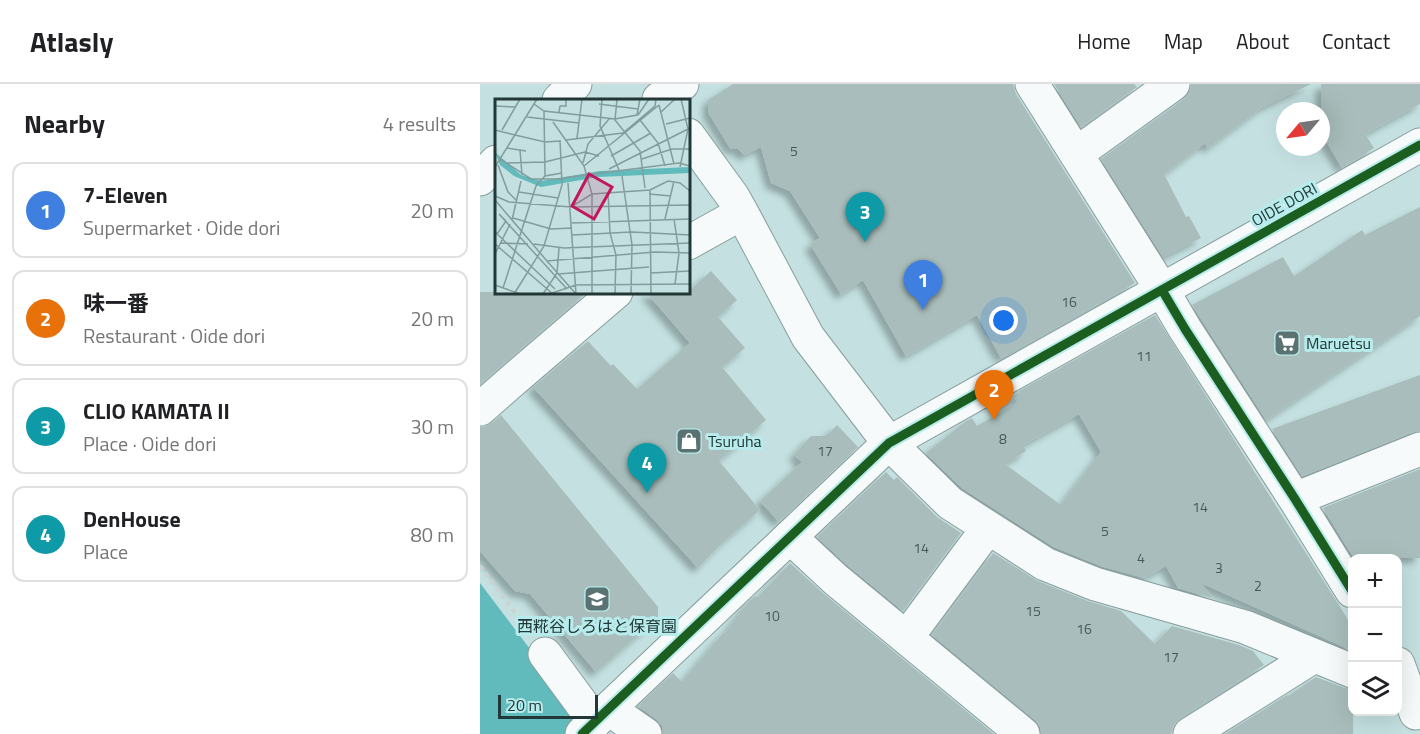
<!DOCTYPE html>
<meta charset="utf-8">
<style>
body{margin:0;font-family:"Titillium Web","Noto Sans JP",sans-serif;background:#f2f2f2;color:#202124}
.controls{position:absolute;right:18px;bottom:18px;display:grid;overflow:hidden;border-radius:12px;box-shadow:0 6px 24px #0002}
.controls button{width:54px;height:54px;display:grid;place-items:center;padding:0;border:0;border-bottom:2px solid #e0e0e0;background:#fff;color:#202124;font:30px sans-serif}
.compass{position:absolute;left:796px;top:18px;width:54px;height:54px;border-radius:50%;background:#fff;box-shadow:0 6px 24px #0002;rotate:241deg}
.scale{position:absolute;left:18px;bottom:15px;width:100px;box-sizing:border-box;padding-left:6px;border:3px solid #223737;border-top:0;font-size:16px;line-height:21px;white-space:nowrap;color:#223737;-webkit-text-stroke:4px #b8ecec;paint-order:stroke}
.you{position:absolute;left:524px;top:237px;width:21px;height:21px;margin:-15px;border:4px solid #fff;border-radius:50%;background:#1a73e8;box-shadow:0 0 0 9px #1a73e833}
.badge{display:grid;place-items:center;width:39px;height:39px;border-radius:50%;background:#db2777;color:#fff;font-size:20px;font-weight:700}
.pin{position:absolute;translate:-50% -50px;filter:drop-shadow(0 2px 3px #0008)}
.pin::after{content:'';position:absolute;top:32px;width:21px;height:18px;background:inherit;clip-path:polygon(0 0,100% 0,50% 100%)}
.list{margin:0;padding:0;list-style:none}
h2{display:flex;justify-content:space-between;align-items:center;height:78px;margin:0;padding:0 24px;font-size:26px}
h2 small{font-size:20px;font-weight:400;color:#757577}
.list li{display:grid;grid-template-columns:39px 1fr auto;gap:18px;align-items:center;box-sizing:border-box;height:96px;margin:0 12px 12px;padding:0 12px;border:2px solid #e0e0e0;border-radius:12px}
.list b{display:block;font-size:22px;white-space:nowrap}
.list p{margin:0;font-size:20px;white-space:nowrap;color:#757577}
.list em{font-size:20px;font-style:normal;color:#757577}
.icon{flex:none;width:33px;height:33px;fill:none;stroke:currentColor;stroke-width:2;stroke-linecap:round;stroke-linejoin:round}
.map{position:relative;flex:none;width:940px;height:650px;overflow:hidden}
header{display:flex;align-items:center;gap:36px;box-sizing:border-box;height:84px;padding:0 30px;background:#fff;border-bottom:2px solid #e0e0e0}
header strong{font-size:28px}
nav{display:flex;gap:33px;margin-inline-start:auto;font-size:21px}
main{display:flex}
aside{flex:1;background:#fff}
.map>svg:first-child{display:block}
.water{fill:#61babb}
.building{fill:#a9bebc;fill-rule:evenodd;filter:url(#shadow)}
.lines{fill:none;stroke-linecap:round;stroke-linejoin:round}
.minor-casing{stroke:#879d9d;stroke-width:35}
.path{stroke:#cbd3d3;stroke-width:4;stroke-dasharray:4.5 4.5;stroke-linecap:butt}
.minor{stroke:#f6fafa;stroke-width:33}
.cycleway-casing{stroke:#b8ecec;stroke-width:13}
.cycleway{stroke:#1b5e20;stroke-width:9}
.labels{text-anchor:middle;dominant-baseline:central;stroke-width:6;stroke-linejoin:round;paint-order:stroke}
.number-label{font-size:14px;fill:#445958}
.street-label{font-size:16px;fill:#223737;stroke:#b8ecec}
.poi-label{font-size:16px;fill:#223737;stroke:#b8ecec;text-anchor:start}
.inset-road{fill:none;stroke:#839c9c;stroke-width:1.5}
.view{fill:#c2185b;fill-opacity:0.15;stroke:#c2185b;stroke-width:3}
.inset-edge{fill:none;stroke:#223737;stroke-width:3}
</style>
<header>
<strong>Atlasly</strong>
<nav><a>Home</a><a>Map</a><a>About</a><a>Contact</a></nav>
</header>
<main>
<aside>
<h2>Nearby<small>4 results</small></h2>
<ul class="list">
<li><span class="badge" style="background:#3f7fe0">1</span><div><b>7-Eleven</b><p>Supermarket · Oide dori</p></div><em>20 m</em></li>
<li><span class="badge" style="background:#e8710a">2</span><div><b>味一番</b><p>Restaurant · Oide dori</p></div><em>20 m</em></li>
<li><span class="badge" style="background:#0f9aa8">3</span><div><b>CLIO KAMATA II</b><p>Place · Oide dori</p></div><em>30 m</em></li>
<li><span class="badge" style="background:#0f9aa8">4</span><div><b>DenHouse</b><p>Place</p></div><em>80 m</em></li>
</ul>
</aside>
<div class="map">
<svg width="940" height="650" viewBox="0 0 940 650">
<defs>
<filter id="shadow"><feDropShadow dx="-5.5" dy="5.5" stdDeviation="3" flood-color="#0004"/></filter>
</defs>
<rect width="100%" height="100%" fill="#c4e0e0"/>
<path class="water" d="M0,499L114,650H0Z"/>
<path class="building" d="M253,0H533L536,10L655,199L521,274L497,231L426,272L383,196L361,210L330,160L340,154L310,107L291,99L281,63L264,71L258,65L250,64L229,30L228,16Z
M574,0H654L657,3L601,43Z
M711,0H831L781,24L728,64L725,59L684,90L706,133L709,132L721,154L683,173L621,75L704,15L710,8Z
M841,0H940V20L885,50L894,64L862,84L841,49Z
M940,123V232L786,336L712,221L803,173L814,192L882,146L885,151Z
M231,187L257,216L238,233L265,264L242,283L286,336L239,377L280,426L243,458L218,484L53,303L108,257L131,282L133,280L157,305L210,259L166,208H208Z
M0,208H107L0,300Z
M675,231L857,518L873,544V567L721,499L733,514L698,504L686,482L664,494L621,482L574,463L482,404L446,369L486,337L492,334L497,342L538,318L535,314L541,311L539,307ZM599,330L621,368L581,421L525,380L546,367L543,361Z
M940,291V347L933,348L822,392L792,345Z
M21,331L178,523V534L116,588L50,510L35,507L0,467V343H4L12,339Z
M357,341L378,363L299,438L280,417L322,378L314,371L331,352H346Z
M940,385V474H874L843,424Z
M406,388L414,396L417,393L457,433L481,449L423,527L367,481L337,453Z
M513,469L558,497L608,517L641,527L675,560L692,542L759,561L773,567L784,581L700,634L694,641L691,650H561L560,643L555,636L452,551Z
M310,479L343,509L514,650H183L182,642L176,635L158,622L193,589L202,598L244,548L245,549L269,517L275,512L278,513Z
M836,593L865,604L873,605V650H745L807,611L808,612Z"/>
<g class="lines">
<g class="minor-casing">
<path id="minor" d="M552,0L682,206L705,245L815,415L872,507
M179,15L202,0
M79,16L95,0
M208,51L253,113L262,129L328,253L409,359L470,419L565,480L615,500L765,543L872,587
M596,70L693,0
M0,95L16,78
M208,159L262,129
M0,325L40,290L136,208
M815,415L940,365
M310,453L355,495L543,650
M427,553L508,444
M65,570L115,638
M918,580L936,629
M129,625L165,650
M102,650L409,359L940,61
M710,650L834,572"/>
</g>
<path class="path" d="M0,482L47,545"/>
<use href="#minor" class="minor"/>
<g class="cycleway-casing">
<path id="cycleway" d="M682,206L705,245L815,415L872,507
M102,650L409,359L940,61"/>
</g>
<use href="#cycleway" class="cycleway"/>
</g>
<defs>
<g id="supermarket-square" transform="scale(1.35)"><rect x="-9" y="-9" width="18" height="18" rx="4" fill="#5b7272" stroke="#b8ecec"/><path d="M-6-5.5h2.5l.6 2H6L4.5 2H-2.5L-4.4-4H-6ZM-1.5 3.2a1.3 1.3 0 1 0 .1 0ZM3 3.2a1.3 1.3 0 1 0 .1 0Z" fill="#fff"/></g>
<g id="shop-square" transform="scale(1.35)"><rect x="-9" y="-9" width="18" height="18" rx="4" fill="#5b7272" stroke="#b8ecec"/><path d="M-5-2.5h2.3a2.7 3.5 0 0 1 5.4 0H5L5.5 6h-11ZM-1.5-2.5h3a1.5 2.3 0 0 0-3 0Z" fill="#fff"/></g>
<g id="school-square" transform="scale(1.35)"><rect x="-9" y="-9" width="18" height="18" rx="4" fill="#5b7272" stroke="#b8ecec"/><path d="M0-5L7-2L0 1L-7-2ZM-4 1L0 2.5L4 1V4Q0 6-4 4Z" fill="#fff"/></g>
</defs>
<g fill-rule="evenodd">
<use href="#supermarket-square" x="807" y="259"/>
<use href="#shop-square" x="209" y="357"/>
<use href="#school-square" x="117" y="515"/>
</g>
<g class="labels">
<g class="number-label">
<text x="314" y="66">5</text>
<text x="589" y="217">16</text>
<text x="664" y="271">11</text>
<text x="523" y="354">8</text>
<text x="345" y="366">17</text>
<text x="720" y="422">14</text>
<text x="625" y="446">5</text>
<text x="441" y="463">14</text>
<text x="661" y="473">4</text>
<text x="739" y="483">3</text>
<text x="778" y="501">2</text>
<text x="553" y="526">15</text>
<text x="292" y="531">10</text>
<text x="604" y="544">16</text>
<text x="691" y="572">17</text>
</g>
<g class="street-label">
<text transform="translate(804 120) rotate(-29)">OIDE DORI</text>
</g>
<g class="poi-label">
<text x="826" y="259">Maruetsu</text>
<text x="228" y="357">Tsuruha</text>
<text x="117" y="542" text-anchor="middle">西糀谷しろはと保育園</text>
</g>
</g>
<g transform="translate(15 15)">
<rect width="195" height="195" fill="#c4e0e0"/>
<path d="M0,53L26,76L46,82L105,72L195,68V74L103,78L46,88L19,77L5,66Z" fill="#61babb"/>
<path class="inset-road" d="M107,0L105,27L124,71M122,0L120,21L145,52L150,89M39,5L49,12L120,20L142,16L145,0M104,5L143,10M164,6L179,65M0,7L20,8M49,12L50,77M64,13L65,7H71V0M166,13L180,0M143,16L154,0M32,18L84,24M145,21L163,44L170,67M58,23L89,67L97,95V195M171,25L195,19M0,31L20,36M7,31L25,0M20,36L50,43L65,42M82,39L87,0M71,41L128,34L160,7L161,0M12,49L31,52M25,51L27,76M116,57L156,34M5,60L36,80H68M147,60L177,50H195M11,64L50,63L90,53L104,57M88,64L93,45L114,20M3,66L13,93L22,102M89,67L164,6M0,68L42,0M185,68L193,30L186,0M114,70L195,29M127,77L137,146L136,195M68,79L184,64L195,67M73,84L81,195M155,91L156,195M24,93L63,99M113,93L115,134L121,156L120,195M154,95L176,97M0,97L14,103L76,108L97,95L155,91L173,82L185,84L195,92M0,101L52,162L160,153L195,154M79,108L195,106M4,115L72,190M18,119L56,130L77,129M170,120L179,82M179,120L184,154L180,185M17,121L26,82M77,124L195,120M0,133L60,190M2,135L11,122L4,115M77,136L137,133L195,136M5,144L33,145M0,145L58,195M39,145L69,149L195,144M0,155L15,125M52,162L81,195M155,174L195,172M63,175L154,168M0,186L25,195M8,189L41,87L50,77L67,74M57,194L81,186L195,185M19,195L49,147L67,86L65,41M48,195L62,174L64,149"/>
<path class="view" d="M94,75L117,88L99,120L77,107Z"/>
<rect width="195" height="195" class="inset-edge"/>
</g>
</svg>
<div class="controls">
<button>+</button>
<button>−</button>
<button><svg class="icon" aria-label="layers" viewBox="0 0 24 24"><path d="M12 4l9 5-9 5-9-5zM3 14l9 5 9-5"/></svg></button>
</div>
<svg class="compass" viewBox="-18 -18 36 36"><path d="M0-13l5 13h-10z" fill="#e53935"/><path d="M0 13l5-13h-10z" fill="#757577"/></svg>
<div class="scale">20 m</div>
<div class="you"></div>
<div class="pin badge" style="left:443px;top:226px;background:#3f7fe0">1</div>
<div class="pin badge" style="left:514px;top:336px;background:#e8710a">2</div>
<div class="pin badge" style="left:385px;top:158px;background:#0f9aa8">3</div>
<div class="pin badge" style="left:167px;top:409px;background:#0f9aa8">4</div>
</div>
</main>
